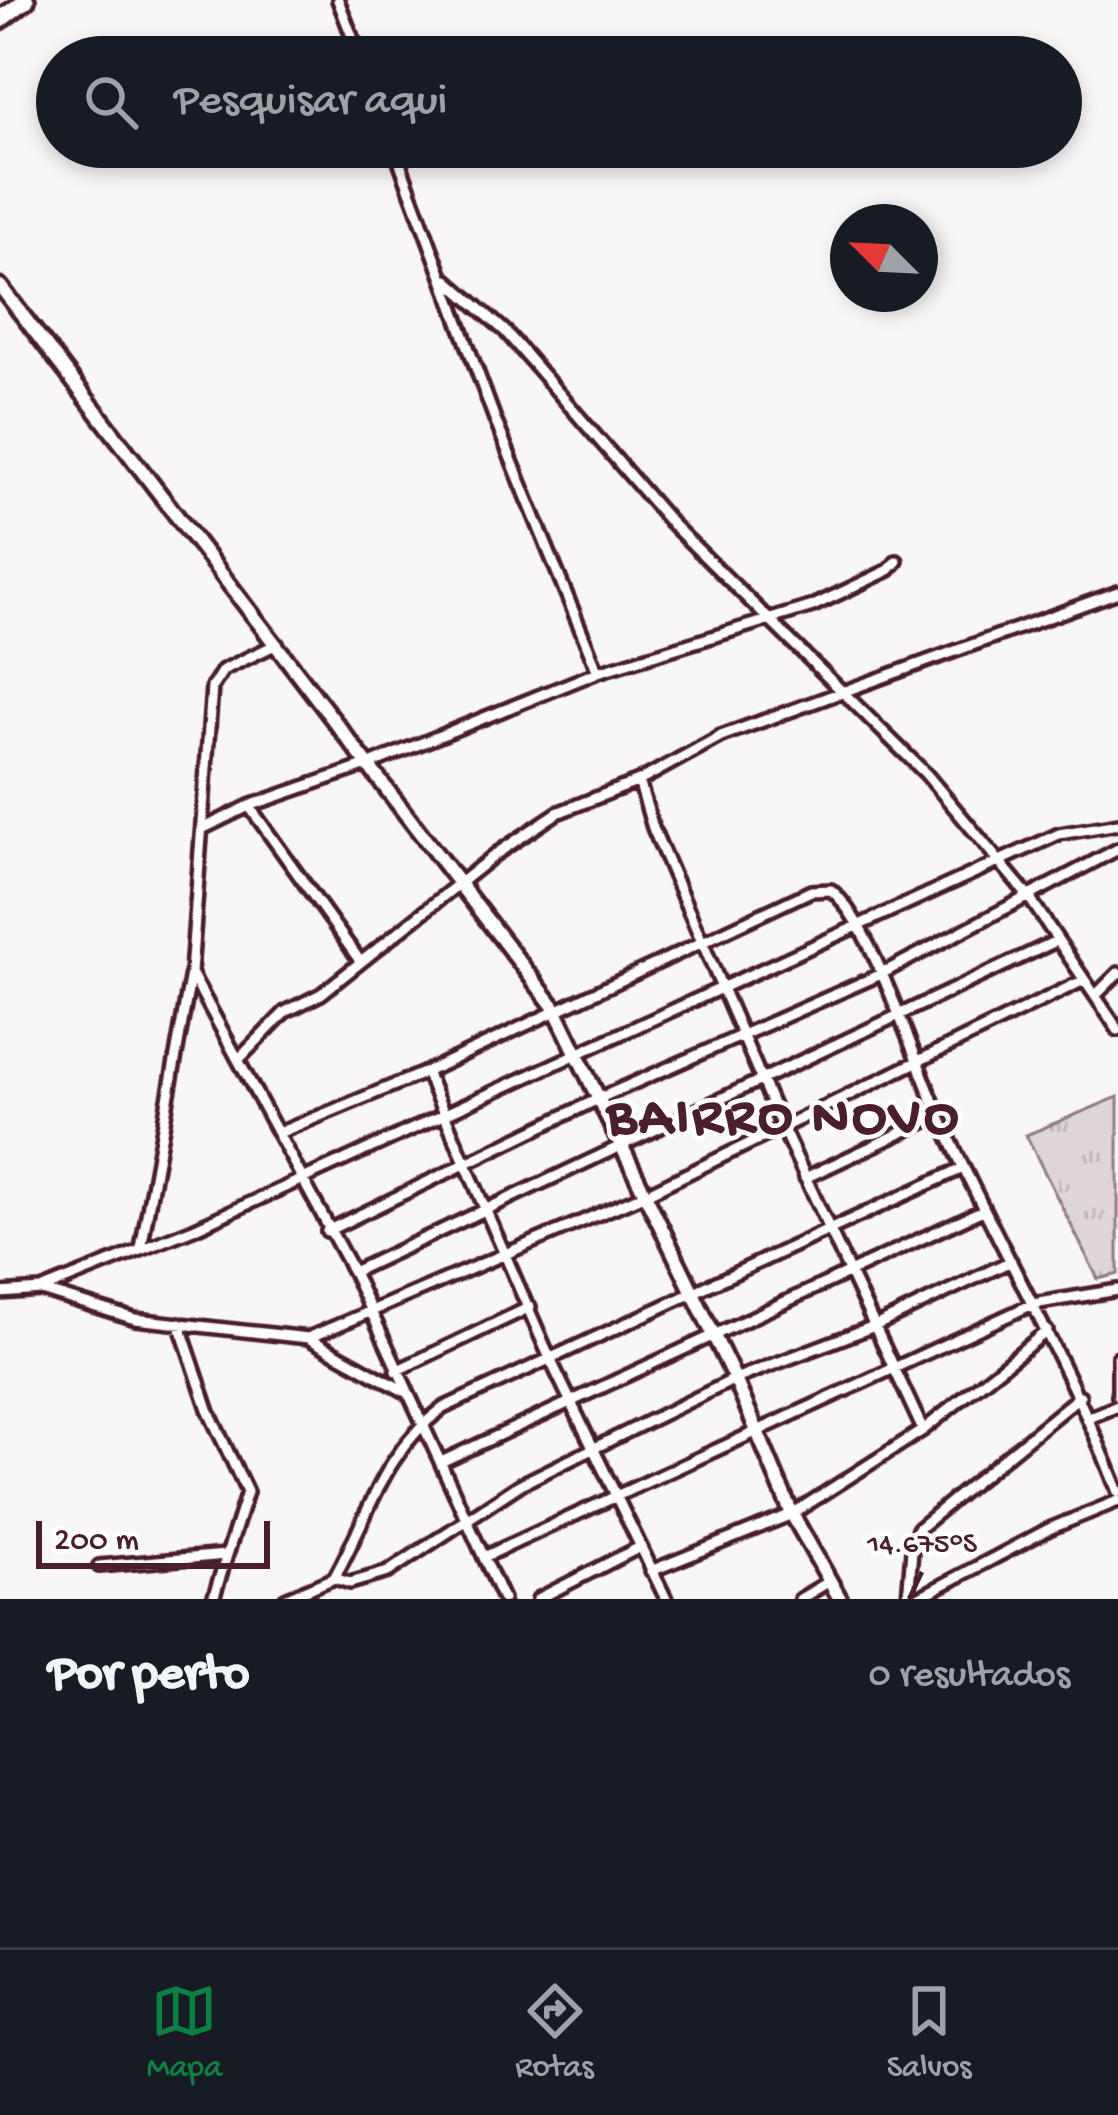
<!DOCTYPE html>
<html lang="pt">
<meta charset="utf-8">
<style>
body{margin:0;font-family:"Gochi Hand",sans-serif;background:#242831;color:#f1f3f6}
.compass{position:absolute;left:830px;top:204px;width:108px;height:108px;border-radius:50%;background:#171b24;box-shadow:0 6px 18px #0003;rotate:294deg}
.scale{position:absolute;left:36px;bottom:30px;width:234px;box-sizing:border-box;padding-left:12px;border:6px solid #4a1f2b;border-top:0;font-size:33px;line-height:42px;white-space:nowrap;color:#4a1f2b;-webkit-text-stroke:9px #fff;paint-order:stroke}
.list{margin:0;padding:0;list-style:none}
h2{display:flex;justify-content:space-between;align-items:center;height:156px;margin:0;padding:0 48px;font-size:51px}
h2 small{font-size:39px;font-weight:400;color:#9ea1a6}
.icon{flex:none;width:66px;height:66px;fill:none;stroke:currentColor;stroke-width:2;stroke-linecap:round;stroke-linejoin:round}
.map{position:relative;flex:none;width:1118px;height:1599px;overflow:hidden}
.search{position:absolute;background:#171b24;box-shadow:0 6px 18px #0003;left:36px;right:36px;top:36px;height:132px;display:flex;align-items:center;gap:30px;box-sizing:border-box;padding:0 42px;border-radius:66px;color:#9ea1a6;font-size:45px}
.sheet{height:348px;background:#171b24}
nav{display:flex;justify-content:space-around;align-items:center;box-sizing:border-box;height:168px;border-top:3px solid #363941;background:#171b24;font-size:33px;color:#9ea1a6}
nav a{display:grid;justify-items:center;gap:6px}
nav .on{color:#0b8043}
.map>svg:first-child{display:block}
.grass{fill:url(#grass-tufts);stroke:#947a82;stroke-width:3}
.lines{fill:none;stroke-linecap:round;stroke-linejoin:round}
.minor-casing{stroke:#4a1f2b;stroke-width:18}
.tertiary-casing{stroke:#4a1f2b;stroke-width:21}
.primary-casing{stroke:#4a1f2b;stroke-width:24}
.minor{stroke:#fff;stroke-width:9}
.tertiary{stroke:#fff;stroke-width:12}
.primary{stroke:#fff;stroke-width:15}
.ticks{fill:none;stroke:#4a1f2b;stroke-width:4.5}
.labels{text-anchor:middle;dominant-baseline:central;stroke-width:9;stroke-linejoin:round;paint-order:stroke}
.district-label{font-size:57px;font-weight:bold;letter-spacing:3px;fill:#4a1f2b;stroke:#fff}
.ticks-label{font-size:30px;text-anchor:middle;fill:#4a1f2b;stroke:#fff;stroke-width:9;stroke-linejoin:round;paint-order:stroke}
</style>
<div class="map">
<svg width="1118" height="1599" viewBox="0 0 1118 1599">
<defs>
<pattern id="grass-tufts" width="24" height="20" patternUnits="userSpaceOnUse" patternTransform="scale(3)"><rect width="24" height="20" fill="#ded6d9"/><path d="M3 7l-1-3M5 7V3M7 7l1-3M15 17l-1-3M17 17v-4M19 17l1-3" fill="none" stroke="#c0b7ba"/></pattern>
</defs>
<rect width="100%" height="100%" fill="#f8f6f7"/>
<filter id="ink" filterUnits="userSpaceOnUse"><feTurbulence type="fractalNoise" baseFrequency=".00833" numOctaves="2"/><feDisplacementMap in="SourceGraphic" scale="24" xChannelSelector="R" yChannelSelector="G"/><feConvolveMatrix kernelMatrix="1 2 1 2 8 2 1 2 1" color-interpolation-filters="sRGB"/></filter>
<g filter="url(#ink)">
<path class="grass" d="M1118,1097V1274L1098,1279L1026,1135Z"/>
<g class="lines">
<g class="minor-casing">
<path id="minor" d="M338,0L360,57
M394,147L496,422L598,672
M447,280L505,331L671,523L926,774L1029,897L1118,1030
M639,781L653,828L782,1127L923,1430L792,1514L651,1571
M249,806L360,961
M204,828L249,806L370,764L598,672L813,606L889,570L897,561
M191,973L353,1272L503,1599
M1095,996L1118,973
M239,1059L285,1012L321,994L496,854L557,813L639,781L721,736L1118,592
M426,1072L551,1361L666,1599
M281,1132L426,1072L811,891L831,890C872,923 916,1066 941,1120C998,1245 1069,1363 1118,1492
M805,1178L939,1115
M327,1231L600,1098L879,975L1118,849
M141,1248L191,973L212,687L223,670L277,644
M353,1272L1056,941
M41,1290L135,1319L308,1338L404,1391
M0,1293L41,1290L193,1229L1059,834L1118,824
M179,1323L209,1412L247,1492L213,1599
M308,1338L646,1194L1082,981
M1118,1357V1397
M396,1371L530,1307
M1090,1417L1118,1406
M923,1430L1047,1331
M441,1462L983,1210
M484,1557L1033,1304L1118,1290
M99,1566L226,1555
M334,1578L350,1583L388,1572L521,1484L735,1379L877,1325L1011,1261
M285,1599L334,1578C369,1517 381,1454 443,1408L963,1168
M538,1599L640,1547
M800,1599L830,1581
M908,1599L913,1538L919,1528L1080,1396
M916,1599L1049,1529L1118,1501"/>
</g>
<g class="tertiary-casing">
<path id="tertiary" d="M0,286L554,1007L735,1379L792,1514L840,1599"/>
</g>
<g class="primary-casing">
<path id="primary" d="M0,20L26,0"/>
</g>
<use href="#minor" class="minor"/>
<use href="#tertiary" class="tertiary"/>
<use href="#primary" class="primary"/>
</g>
</g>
<path class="ticks" d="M909,1599L922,1572"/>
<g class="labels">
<g class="district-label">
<text x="784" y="1120">BAIRRO NOVO</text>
</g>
</g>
<g class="ticks-label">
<text x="922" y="1552">14.675°S</text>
</g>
</svg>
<svg class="compass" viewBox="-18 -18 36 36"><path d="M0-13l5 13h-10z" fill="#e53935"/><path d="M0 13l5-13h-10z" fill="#9ea1a6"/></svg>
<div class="scale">200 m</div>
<div class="search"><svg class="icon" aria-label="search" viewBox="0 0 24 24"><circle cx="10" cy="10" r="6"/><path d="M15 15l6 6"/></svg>Pesquisar aqui</div>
</div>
<section class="sheet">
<h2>Por perto<small>0 resultados</small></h2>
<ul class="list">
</ul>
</section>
<nav>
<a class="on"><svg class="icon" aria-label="map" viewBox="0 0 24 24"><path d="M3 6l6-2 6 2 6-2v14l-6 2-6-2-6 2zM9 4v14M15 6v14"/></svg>Mapa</a>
<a><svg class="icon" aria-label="directions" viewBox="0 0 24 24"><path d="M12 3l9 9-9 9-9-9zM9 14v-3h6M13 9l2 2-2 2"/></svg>Rotas</a>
<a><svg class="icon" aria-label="saved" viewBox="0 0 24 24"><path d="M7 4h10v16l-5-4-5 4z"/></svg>Salvos</a>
</nav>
